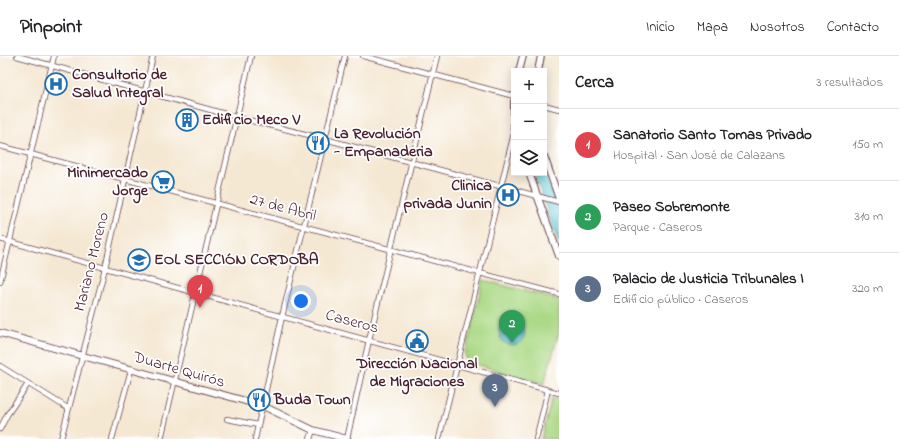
<!DOCTYPE html>
<html lang="es">
<meta charset="utf-8">
<style>
body{margin:0;font-family:"Indie Flower",sans-serif;background:#f2f2f2;color:#202124}
.controls{position:absolute;right:12px;top:12px;display:grid;overflow:hidden;border-radius:0px;box-shadow:0 2px 10px #0003}
.controls button{width:36px;height:36px;display:grid;place-items:center;padding:0;border:0;border-bottom:1px solid #e0e0e0;background:#fff;color:#202124;font:20px sans-serif}
.you{position:absolute;left:301px;top:245px;width:14px;height:14px;margin:-10px;border:3px solid #fff;border-radius:50%;background:#1a73e8;box-shadow:0 0 0 6px #1a73e833}
.badge{display:grid;place-items:center;width:26px;height:26px;border-radius:50%;background:#ea580c;color:#fff;font-size:13px;font-weight:700}
.pin{position:absolute;translate:-50% -33px;filter:drop-shadow(0 1px 2px #0008)}
.pin::after{content:'';position:absolute;top:21px;width:14px;height:12px;background:inherit;clip-path:polygon(0 0,100% 0,50% 100%)}
.list{margin:0;padding:0;list-style:none}
h2{display:flex;justify-content:space-between;align-items:center;height:52px;margin:0;padding:0 16px;font-size:17px}
h2 small{font-size:13px;font-weight:400;color:#757577}
.list li{display:grid;grid-template-columns:26px 1fr auto;gap:12px;align-items:center;box-sizing:border-box;height:72px;padding:0 16px;border-top:1px solid #e0e0e0}
.list b{display:block;font-size:15px;white-space:nowrap}
.list p{margin:0;font-size:13px;white-space:nowrap;color:#757577}
.list em{font-size:13px;font-style:normal;color:#757577}
.icon{flex:none;width:22px;height:22px;fill:none;stroke:currentColor;stroke-width:2;stroke-linecap:round;stroke-linejoin:round}
.map{position:relative;flex:none;width:559px;height:383px;overflow:hidden}
header{display:flex;align-items:center;gap:24px;box-sizing:border-box;height:56px;padding:0 20px;background:#fff;border-bottom:1px solid #e0e0e0}
header strong{font-size:19px}
nav{display:flex;gap:22px;margin-inline-start:auto;font-size:14px}
main{display:flex}
aside{flex:1;background:#fff}
.map>svg:first-child{display:block}
.green{fill:#abd985;stroke:#7a7c58}
.water{fill:#59c5d2;stroke:#52727e}
.lines{fill:none;stroke-linecap:round;stroke-linejoin:round}
.minor-casing{stroke:#643d44;stroke-width:6}
.major-casing{stroke:#643d44;stroke-width:8}
.minor{stroke:#fff;stroke-width:4.5}
.major{stroke:#fff;stroke-width:6}
.labels{text-anchor:middle;dominant-baseline:central;stroke-width:3.5;stroke-linejoin:round;paint-order:stroke}
.poi-label{font-size:16px;font-weight:bold;fill:#4a1f2b;stroke:#fff;text-anchor:start}
.street-label{font-size:16px;fill:#4a1f2b;stroke:#fff}
</style>
<header>
<strong>Pinpoint</strong>
<nav><a>Inicio</a><a>Mapa</a><a>Nosotros</a><a>Contacto</a></nav>
</header>
<main>
<div class="map">
<svg width="559" height="383" viewBox="0 0 559 383">
<rect width="100%" height="100%" fill="#fff"/>
<filter id="ink" filterUnits="userSpaceOnUse"><feTurbulence type="fractalNoise" baseFrequency=".025" numOctaves="2"/><feDisplacementMap in="SourceGraphic" scale="8" xChannelSelector="R" yChannelSelector="G"/><feConvolveMatrix kernelMatrix="1 2 1 2 8 2 1 2 1" color-interpolation-filters="sRGB"/></filter>
<filter id="wash" filterUnits="userSpaceOnUse"><feTurbulence type="fractalNoise" baseFrequency=".012" numOctaves="4" result="noise"/><feDisplacementMap in="SourceGraphic" scale="16" xChannelSelector="R" yChannelSelector="G"/><feGaussianBlur stdDeviation="0.9" result="paint"/><feColorMatrix in="noise" values="0 0 0 0 0 0 0 0 0 0 0 0 0 0 0 0 0 1.4 0 .05"/><feComposite in="paint" operator="in"/></filter>
<g filter="url(#wash)">
<rect width="100%" height="100%" fill="#f5e8d3"/>
<path class="green" d="M483,224L559,244V276L544,328L468,306L465,299Z
M552,342L559,344V383H541Z"/>
<path class="water" d="M544,112L559,155V189L534,117H544Z
M499 276a13 13 0 1 1 26 0a13 13 0 1 1-26 0Z"/>
</g>
<g filter="url(#ink)">
<g class="lines">
<g class="minor-casing">
<path id="minor" d="M17,0L236,61L325,83L559,146
M363,0L514,40
M544,49L559,53
M0,90L559,238
M0,183L559,337
M0,226L54,0
M0,310L69,353
M227,363L258,369
M0,373L7,359L28,328
M61,383L105,212L153,0
M112,383L131,314
M161,383L251,0
M255,383L282,261L345,0
M310,383L313,374
M347,383L369,284L437,0
M439,383L514,77
M536,383L548,334"/>
</g>
<g class="major-casing">
<path id="major" d="M519,15L523,0
M538,15L541,0
M514,46V73
M544,100L559,143
M529,117L559,200
M0,277L263,350L313,374L347,383"/>
</g>
<use href="#minor" class="minor"/>
<use href="#major" class="major"/>
</g>
</g>
<defs>
<g id="hospital-ring" transform="scale(1.15)"><circle r="9.5" fill="#fff" stroke="#1f6fb2" stroke-width="1.5"/><path d="M-5-5h3v3.5h4V-5h3V5h-3V1.5h-4V5h-3Z" fill="#1f6fb2"/></g>
<g id="building-ring" transform="scale(1.15)"><circle r="9.5" fill="#fff" stroke="#1f6fb2" stroke-width="1.5"/><path d="M-4-6H4V6H1V3H-1V6H-4ZM-2.5-4.3h1.7v1.8h-1.7ZM.8-4.3h1.7v1.8H.8ZM-2.5-1h1.7V.8h-1.7ZM.8-1h1.7V.8H.8Z" fill="#1f6fb2"/></g>
<g id="restaurant-ring" transform="scale(1.15)"><circle r="9.5" fill="#fff" stroke="#1f6fb2" stroke-width="1.5"/><path d="M-5-6h1v4h1v-4h1v4h1v-4h1v5L-1.5 .5V6h-2V.5L-5-1ZM5-6V6H3V1.5H1.5Q1.5-4 5-6Z" fill="#1f6fb2"/></g>
<g id="supermarket-ring" transform="scale(1.15)"><circle r="9.5" fill="#fff" stroke="#1f6fb2" stroke-width="1.5"/><path d="M-6-5.5h2.5l.6 2H6L4.5 2H-2.5L-4.4-4H-6ZM-1.5 3.2a1.3 1.3 0 1 0 .1 0ZM3 3.2a1.3 1.3 0 1 0 .1 0Z" fill="#1f6fb2"/></g>
<g id="school-ring" transform="scale(1.15)"><circle r="9.5" fill="#fff" stroke="#1f6fb2" stroke-width="1.5"/><path d="M0-5L7-2L0 1L-7-2ZM-4 1L0 2.5L4 1V4Q0 6-4 4Z" fill="#1f6fb2"/></g>
<g id="civic-ring" transform="scale(1.15)"><circle r="9.5" fill="#fff" stroke="#1f6fb2" stroke-width="1.5"/><path d="M-.6-6.5H3V-4.5H.6V-3L4-1V1h2V6H-6V1h2V-1L-.6-3ZM-1.2 2.5V6h2.4V2.5Z" fill="#1f6fb2"/></g>
</defs>
<g fill-rule="evenodd">
<use href="#hospital-ring" x="56" y="28"/>
<use href="#building-ring" x="187" y="64"/>
<use href="#restaurant-ring" x="318" y="87"/>
<use href="#supermarket-ring" x="163" y="126"/>
<use href="#hospital-ring" x="508" y="139"/>
<use href="#school-ring" x="139" y="204"/>
<use href="#civic-ring" x="417" y="285"/>
<use href="#restaurant-ring" x="259" y="344"/>
</g>
<g class="labels">
<g class="poi-label">
<text x="72" y="19">Consultorio de<tspan x="72" dy="18">Salud Integral</tspan></text>
<text x="202" y="64">Edificio Meco V</text>
<text x="334" y="78">La Revolución<tspan x="334" dy="18">- Empanaderia</tspan></text>
<text x="148" y="117" text-anchor="end">Minimercado<tspan x="148" dy="18">Jorge</tspan></text>
<text x="492" y="130" text-anchor="end">Clinica<tspan x="492" dy="18">privada Junin</tspan></text>
<text x="154" y="204">EOL SECCIÓN CORDOBA</text>
<text x="417" y="308" text-anchor="middle">Dirección Nacional<tspan x="417" dy="18">de Migraciones</tspan></text>
<text x="274" y="344">Buda Town</text>
</g>
<g class="street-label">
<text transform="translate(283 152) rotate(15)">27 de Abril</text>
<text transform="translate(92 206) rotate(-76)">Mariano Moreno</text>
<text transform="translate(352 266) rotate(15)">Caseros</text>
<text transform="translate(179 314) rotate(16)">Duarte Quirós</text>
</g>
</g>
</svg>
<div class="controls">
<button>+</button>
<button>−</button>
<button><svg class="icon" aria-label="layers" viewBox="0 0 24 24"><path d="M12 4l9 5-9 5-9-5zM3 14l9 5 9-5"/></svg></button>
</div>
<div class="you"></div>
<div class="pin badge" style="left:200px;top:252px;background:#e0444e">1</div>
<div class="pin badge" style="left:512px;top:287px;background:#2e9e5b">2</div>
<div class="pin badge" style="left:495px;top:351px;background:#5c6f8a">3</div>
</div>
<aside>
<h2>Cerca<small>3 resultados</small></h2>
<ul class="list">
<li><span class="badge" style="background:#e0444e">1</span><div><b>Sanatorio Santo Tomas Privado</b><p>Hospital · San José de Calazans</p></div><em>150 m</em></li>
<li><span class="badge" style="background:#2e9e5b">2</span><div><b>Paseo Sobremonte</b><p>Parque · Caseros</p></div><em>310 m</em></li>
<li><span class="badge" style="background:#5c6f8a">3</span><div><b>Palacio de Justicia Tribunales I</b><p>Edificio público · Caseros</p></div><em>320 m</em></li>
</ul>
</aside>
</main>
